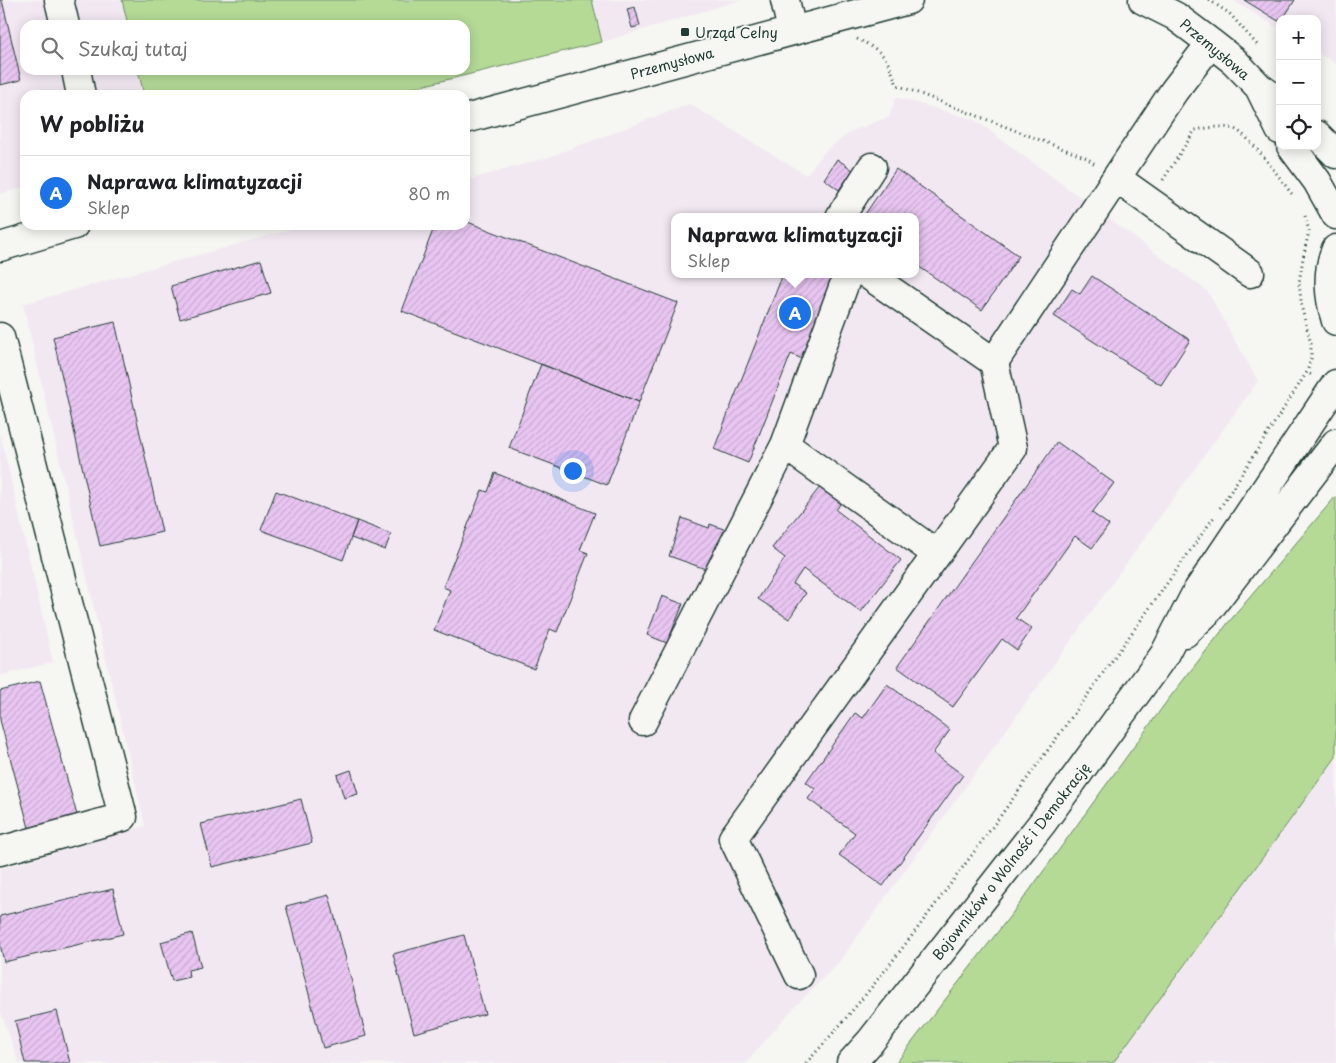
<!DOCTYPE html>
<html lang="pl">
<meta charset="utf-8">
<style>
body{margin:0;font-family:"Playpen Sans",sans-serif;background:#f6f6f6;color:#202124}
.controls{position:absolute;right:15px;top:15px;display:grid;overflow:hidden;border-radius:10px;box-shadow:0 2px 12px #0003}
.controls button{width:45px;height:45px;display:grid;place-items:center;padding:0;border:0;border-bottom:1px solid #e0e0e0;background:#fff;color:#202124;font:25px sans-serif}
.you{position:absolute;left:572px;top:470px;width:18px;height:18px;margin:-12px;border:4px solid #fff;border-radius:50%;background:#1a73e8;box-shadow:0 0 0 8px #1a73e833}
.badge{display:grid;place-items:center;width:32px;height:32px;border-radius:50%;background:#1a73e8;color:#fff;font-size:16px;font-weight:700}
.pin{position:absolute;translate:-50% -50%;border:2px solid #fff;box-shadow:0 1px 5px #0006}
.popup{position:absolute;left:671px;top:213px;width:248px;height:65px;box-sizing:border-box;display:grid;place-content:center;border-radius:10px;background:#fff;filter:drop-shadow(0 1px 4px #0005);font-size:16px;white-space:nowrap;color:#757577}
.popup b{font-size:19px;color:#202124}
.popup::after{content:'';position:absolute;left:50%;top:100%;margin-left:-10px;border:10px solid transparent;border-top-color:#fff}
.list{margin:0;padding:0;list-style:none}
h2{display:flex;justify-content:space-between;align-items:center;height:65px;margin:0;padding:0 20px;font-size:21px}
h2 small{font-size:16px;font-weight:400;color:#757577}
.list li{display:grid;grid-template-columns:32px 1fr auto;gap:15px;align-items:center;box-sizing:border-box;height:75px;padding:0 20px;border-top:1px solid #e0e0e0}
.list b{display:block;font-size:19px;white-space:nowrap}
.list p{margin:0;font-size:16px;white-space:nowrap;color:#757577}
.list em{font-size:16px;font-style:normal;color:#757577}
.icon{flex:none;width:28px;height:28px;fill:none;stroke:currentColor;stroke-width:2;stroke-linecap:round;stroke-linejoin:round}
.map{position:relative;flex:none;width:1336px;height:1063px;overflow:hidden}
.search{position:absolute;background:#fff;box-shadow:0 2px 12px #0003;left:20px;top:20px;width:450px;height:55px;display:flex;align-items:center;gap:12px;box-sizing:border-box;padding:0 18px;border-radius:15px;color:#757577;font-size:19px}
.panel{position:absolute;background:#fff;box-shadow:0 2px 12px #0003;left:20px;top:90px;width:450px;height:140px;border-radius:15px}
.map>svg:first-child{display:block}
.built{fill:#f2e8f2;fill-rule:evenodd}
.green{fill:#b4da96;stroke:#6a8c65}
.building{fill:url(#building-hatch);stroke:#1f3d34}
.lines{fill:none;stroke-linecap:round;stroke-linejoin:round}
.minor-casing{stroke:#1f3d34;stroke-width:31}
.major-casing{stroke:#1f3d34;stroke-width:31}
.path{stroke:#1f3d34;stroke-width:3;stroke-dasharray:1 4;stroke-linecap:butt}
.minor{stroke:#f6f6f2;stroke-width:28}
.major{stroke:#f6f6f2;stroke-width:28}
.poi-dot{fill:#1f3d34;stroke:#f6f6f2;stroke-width:2}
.labels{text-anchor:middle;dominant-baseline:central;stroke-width:4;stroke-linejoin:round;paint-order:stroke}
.poi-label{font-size:14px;fill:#1f3d34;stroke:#f6f6f2;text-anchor:start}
.street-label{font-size:14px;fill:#1f3d34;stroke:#f6f6f2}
</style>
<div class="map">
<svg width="1336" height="1063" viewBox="0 0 1336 1063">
<defs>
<pattern id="building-hatch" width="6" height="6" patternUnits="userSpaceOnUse" patternTransform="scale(1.25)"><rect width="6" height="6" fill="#e9c6f2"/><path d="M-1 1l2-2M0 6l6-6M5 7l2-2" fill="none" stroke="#c7abd0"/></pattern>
</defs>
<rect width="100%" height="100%" fill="#f6f6f2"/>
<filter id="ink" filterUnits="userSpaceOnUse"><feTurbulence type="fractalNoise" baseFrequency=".02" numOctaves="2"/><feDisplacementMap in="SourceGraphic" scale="10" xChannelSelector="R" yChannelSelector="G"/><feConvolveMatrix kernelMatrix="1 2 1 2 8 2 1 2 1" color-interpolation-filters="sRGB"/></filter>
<g filter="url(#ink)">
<path class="built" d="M0,0H122L128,25H25V70H138L144,95H25V187L0,194Z
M592,0H741L602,42Z
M1232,0H1336V64L1317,52V19H1280V29Z
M896,97L975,120L1207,291L1258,381L839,962L789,1013L746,1063H19L0,1010V869L145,826L23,304L306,225H465V181L549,157L690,104L806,175L826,150L854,130L889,117ZM675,217H915V274H675Z
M0,433L53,662L0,676Z
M1336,757V1063H1113Z"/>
<path class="green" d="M122,0H592L602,42L384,95H144L138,70H465V25H128Z
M1336,496V757L1113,1063H896L1024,898L1167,701L1228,623Z"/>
<path class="building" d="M0,0H2L21,80L0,85Z
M1244,0H1295L1283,19H1280V22Z
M635,7L640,26L632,28L627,9Z
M837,159L853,170L839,190L824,179Z
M896,169L1019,256L982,310L915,264V217H863Z
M465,221L678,303L639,402L402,311L435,225H465Z
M261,260L271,293L180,319L171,286Z
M783,274H836L802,359L791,354L748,463L714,449Z
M1092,276L1190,340L1161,385L1054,316L1072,289L1080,294Z
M115,322L162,532L100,546L53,337Z
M541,364L639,402L607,485L509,448Z
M1057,442L1114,483L1092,513L1109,525L1092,548L1075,536L1016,618L1032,629L1017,650L1002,639L953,707L897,667Z
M495,473L595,513L580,550L588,553L557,632L550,629L534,669L434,630L450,590L443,587L482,490L488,492Z
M820,487L841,503L836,510L901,560L861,612L803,569L793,584L806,593L789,619L758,599L785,558L772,548Z
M276,491L357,521L343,560L261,530Z
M682,518L709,528L710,524L729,531L714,572L669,556Z
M357,521L391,534L385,550L351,538Z
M662,596L683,604L667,643L647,635Z
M40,681L77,815L29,828L0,720V691Z
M887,684L950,730L933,753L963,775L883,886L839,855L855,833L808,799L815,789L806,782L855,713L863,718Z
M351,770L358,794L344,798L337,775Z
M301,799L312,843L212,867L201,824Z
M113,889L123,934L4,962L0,944V916Z
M329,895L366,1036L323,1048L286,906Z
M192,933L201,967L188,970L189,977L172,981L161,942Z
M464,935L485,1014L414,1033L393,954Z
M57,1011L70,1063H25L15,1021Z"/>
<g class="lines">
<g class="minor-casing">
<path id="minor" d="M59,0L65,25
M785,0L792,31
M1143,0L1175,16L1211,43L1234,61L1259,87L1280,102
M76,70L81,95
M1259,87L1280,130
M465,119L908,0
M1317,135L1336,154
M1291,146L1317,181L1336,215
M1116,178L1250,273
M840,217L872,167
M0,247L74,225
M848,274L785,445L937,554
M867,274L994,362
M0,337L123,817L0,851
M643,721L785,445
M799,975L733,838L1013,448L994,362L1174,91L1211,43"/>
</g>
<g class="major-casing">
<path id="major" d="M1336,249C1326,273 1329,297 1336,321
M1185,633L1206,613L1336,443
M851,1063L870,1042L1043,822L1164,655L1196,593L1336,384"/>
</g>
<path class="path" d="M1209,0L1229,13L1259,47
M857,39C885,52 887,58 897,85L1087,158L1096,165
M1163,180L1195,130C1207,128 1222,125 1234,129C1250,135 1280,179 1292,194
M1305,216L1309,231L1303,258L1299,283L1302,309L1311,344V359L1307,372
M1220,508L1307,372L1313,376
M806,1063C876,988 935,905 996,822C1069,721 1142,619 1214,517"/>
<use href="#minor" class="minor"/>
<use href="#major" class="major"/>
</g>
</g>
<rect class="poi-dot" x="680" y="27" width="10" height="10" rx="2.5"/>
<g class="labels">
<g class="poi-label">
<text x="695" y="32">Urząd Celny</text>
</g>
<g class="street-label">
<text transform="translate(1215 49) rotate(40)">Przemysłowa</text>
<text transform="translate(672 63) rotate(-15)">Przemysłowa</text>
<text transform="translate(1011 861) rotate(-52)">Bojowników o Wolność i Demokrację</text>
</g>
</g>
</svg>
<div class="controls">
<button>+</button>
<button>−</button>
<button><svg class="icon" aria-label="locate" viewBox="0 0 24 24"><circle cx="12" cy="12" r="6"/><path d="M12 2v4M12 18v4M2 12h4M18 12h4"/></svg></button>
</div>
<div class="you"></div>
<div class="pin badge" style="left:795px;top:313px">A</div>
<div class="popup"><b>Naprawa klimatyzacji</b>Sklep</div>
<div class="search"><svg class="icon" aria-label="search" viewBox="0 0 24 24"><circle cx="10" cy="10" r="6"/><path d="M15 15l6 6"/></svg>Szukaj tutaj</div>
<section class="panel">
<h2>W pobliżu<small></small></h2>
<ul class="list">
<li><span class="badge">A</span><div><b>Naprawa klimatyzacji</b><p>Sklep</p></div><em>80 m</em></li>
</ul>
</section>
</div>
